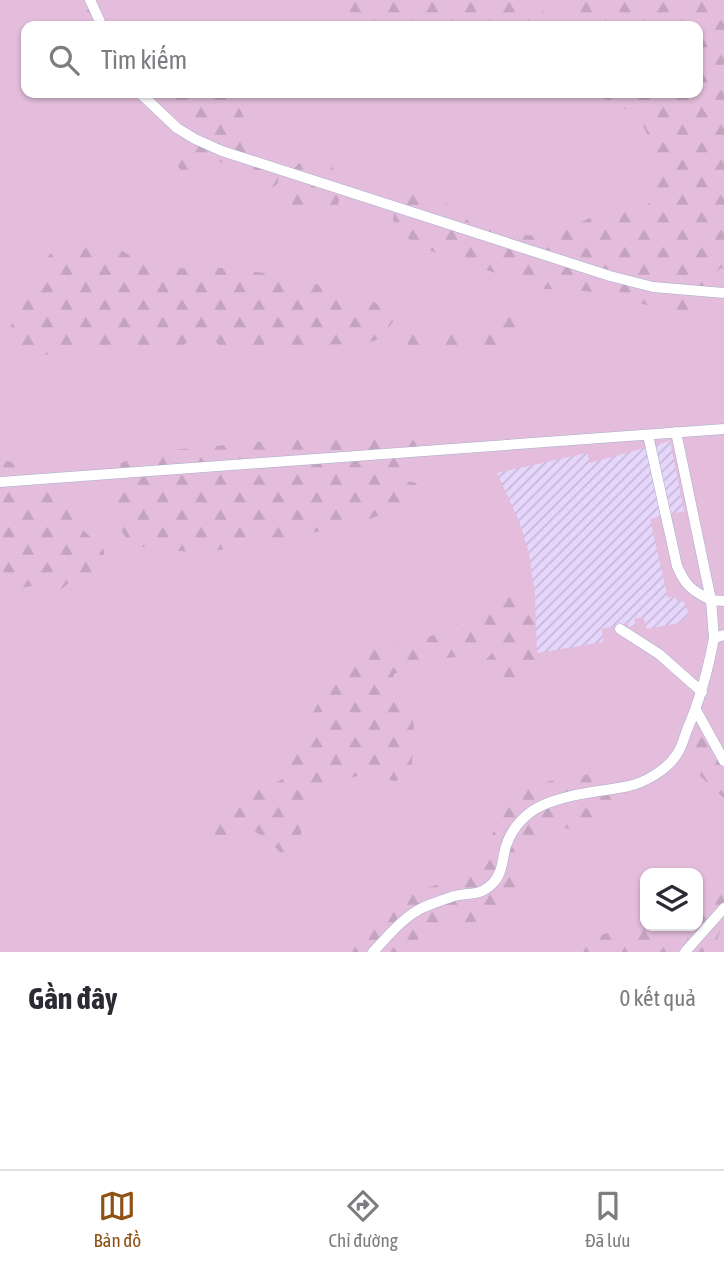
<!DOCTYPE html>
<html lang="vi">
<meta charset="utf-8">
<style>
body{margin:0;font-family:"Asap Condensed",sans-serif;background:#f7f7f7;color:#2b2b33}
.controls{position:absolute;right:21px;bottom:21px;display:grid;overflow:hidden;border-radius:14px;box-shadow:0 2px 5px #0004}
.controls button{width:63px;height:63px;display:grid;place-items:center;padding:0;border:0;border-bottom:2px solid #e1e1e2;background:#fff;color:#2b2b33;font:35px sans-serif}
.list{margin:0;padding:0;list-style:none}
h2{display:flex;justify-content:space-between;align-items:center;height:91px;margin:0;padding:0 28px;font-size:30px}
h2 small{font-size:23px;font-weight:400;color:#7c7c81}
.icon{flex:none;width:38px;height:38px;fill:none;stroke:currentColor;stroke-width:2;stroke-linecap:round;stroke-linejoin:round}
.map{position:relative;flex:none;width:724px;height:952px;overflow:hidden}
.search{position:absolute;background:#fff;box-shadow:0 2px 5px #0004;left:21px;right:21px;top:21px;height:77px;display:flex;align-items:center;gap:18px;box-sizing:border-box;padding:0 24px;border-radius:14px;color:#7c7c81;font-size:26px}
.sheet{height:217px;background:#fff}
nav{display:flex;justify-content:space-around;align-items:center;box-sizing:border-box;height:98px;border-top:2px solid #e1e1e2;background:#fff;font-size:19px;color:#7c7c81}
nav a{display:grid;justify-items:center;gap:4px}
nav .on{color:#8f5114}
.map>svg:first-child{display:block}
.grass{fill:#e3bddb;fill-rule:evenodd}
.forest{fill:url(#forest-firs)}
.building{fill:url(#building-hatch)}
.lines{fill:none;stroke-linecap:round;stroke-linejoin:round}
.lane-casing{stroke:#a7adcc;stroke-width:11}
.lane{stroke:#fff;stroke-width:10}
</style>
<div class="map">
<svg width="724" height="952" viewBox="0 0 724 952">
<defs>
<pattern id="forest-firs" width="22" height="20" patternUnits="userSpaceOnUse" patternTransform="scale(1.75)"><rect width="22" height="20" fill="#e3bddb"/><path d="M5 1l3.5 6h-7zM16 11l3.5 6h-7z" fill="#c3a3bd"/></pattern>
<pattern id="building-hatch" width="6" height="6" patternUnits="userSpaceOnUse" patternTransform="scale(1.75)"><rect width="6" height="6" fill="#e7d6fc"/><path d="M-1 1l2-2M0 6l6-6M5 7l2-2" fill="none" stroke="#c7b8d9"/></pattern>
</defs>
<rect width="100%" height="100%" fill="#fafafa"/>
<path class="grass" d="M0,0H724V952H0ZM26,26H698V93H26ZM645,873H698V926H645Z"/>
<path class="forest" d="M321,0H538L548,22L552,26H355L325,8Z
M574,0H724V269L721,268L709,278L711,300L705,313L688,318L614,295L577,290L542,289L417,246L401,232L393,220L398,193L418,191L449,205L472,224L498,231L542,237L560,234L602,211L622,209L639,212C647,206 653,199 656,190C661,171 651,136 640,121C630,108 606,100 592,93H698V26H571L565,14Z
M101,6L113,14L123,26H88L87,10Z
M155,93H232L252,134L279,164L278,183L270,190L247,179L216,159L204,162L197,172L183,175L173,157L188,147L199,128L194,120H177L164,139C148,135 142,124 140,108Z
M313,156C317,158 325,160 328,163C343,177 343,200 333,215L321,209L296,207L282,196C289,175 292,164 313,156Z
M82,241L108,243L145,264L188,269L223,268L273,274L333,288L362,296L387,309L393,321L383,337L368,343L243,349L220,346L211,337L198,336L171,352L96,351L57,352L33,358L12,356L7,340L12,324L36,272L59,243Z
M521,312L530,322L529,334L515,349L503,351L490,361H480L475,353L478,343L477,334L481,328L502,326L511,313Z
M417,323L423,328L426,342L421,352L410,354L400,341L406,330Z
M457,324L461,326L469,339L466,352L456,368L445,365L437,357L439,345Z
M313,435H424L432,439L435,445L427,457L396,470L404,480L416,483L422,495C376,524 317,532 264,541C247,544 229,549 211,551C185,553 157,549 131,545L113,518V501L121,463L149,452L251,443Z
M6,461L35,465L54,488L81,528L104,550L105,568L93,576L75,577L53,597L31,586L18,589L0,606V462Z
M511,591L535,594L537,653L547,651V661L541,673C522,679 505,679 486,675L485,661L495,649L496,642L486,639L455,657L417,662L394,674L392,684C396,690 404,695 407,701C418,724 414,750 410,774L395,781L379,778L375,769C351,778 314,790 304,818C301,828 301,840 298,850L281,853L267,839L242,823L221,841L215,835L216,824L236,803L248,794L281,780L289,770L290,758L297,741L331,680L347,660L377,643L418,642L481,613Z
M696,719L724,769V798L700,776L696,744L690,733Z
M600,773L610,778L623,799L597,825L585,829L556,828L542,833L526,843C522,867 515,907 489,919C482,922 470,922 462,923C438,925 422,933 407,952H341C349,938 357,922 371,913C404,891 446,884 482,869L493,833L508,802L522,790L560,778Z
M724,888C724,912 724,931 711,952H689L686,942L692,926H698V919Z
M644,918L645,926H666L671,943L668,952H577L595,936L625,929Z"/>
<path class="building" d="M670,441L684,511L650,519L668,598L675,596L677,601L681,600L684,602L688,612L687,617L679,623L647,629L643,617L634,619L636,625L629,627L627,623L602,629L603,642L537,653L535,594L529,553L519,521L497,473L587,453L590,463Z"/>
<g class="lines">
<g class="lane-casing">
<path id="lane" d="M90,0L102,26
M140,93L177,128L195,139L222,151L610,276L653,287L724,293
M676,432L711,600L724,601
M648,435L677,566C685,585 692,591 711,600L714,638L724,635
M0,482L724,429
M620,629L659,654L702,692
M696,710L724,761
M373,952C388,936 404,916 424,907C434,903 445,899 454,896C471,892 479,897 493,883C501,875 502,864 504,854C508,833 522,815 541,806C568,793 600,792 629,786C646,782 668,769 677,754C682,747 684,738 687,730C700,700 708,670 714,638
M685,952L724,908"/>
</g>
<use href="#lane" class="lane"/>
</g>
</svg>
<div class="controls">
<button><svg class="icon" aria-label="layers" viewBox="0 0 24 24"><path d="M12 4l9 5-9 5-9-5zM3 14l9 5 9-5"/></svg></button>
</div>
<div class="search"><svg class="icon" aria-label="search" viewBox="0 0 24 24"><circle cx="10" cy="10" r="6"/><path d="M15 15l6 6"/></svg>Tìm kiếm</div>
</div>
<section class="sheet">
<h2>Gần đây<small>0 kết quả</small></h2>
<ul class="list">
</ul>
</section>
<nav>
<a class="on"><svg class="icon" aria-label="map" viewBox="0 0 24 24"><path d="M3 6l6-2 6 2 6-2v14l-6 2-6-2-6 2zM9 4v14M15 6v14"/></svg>Bản đồ</a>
<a><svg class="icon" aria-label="directions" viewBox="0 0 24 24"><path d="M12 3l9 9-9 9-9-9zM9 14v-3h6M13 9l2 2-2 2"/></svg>Chỉ đường</a>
<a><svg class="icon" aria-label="saved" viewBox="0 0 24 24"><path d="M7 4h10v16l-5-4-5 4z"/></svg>Đã lưu</a>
</nav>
